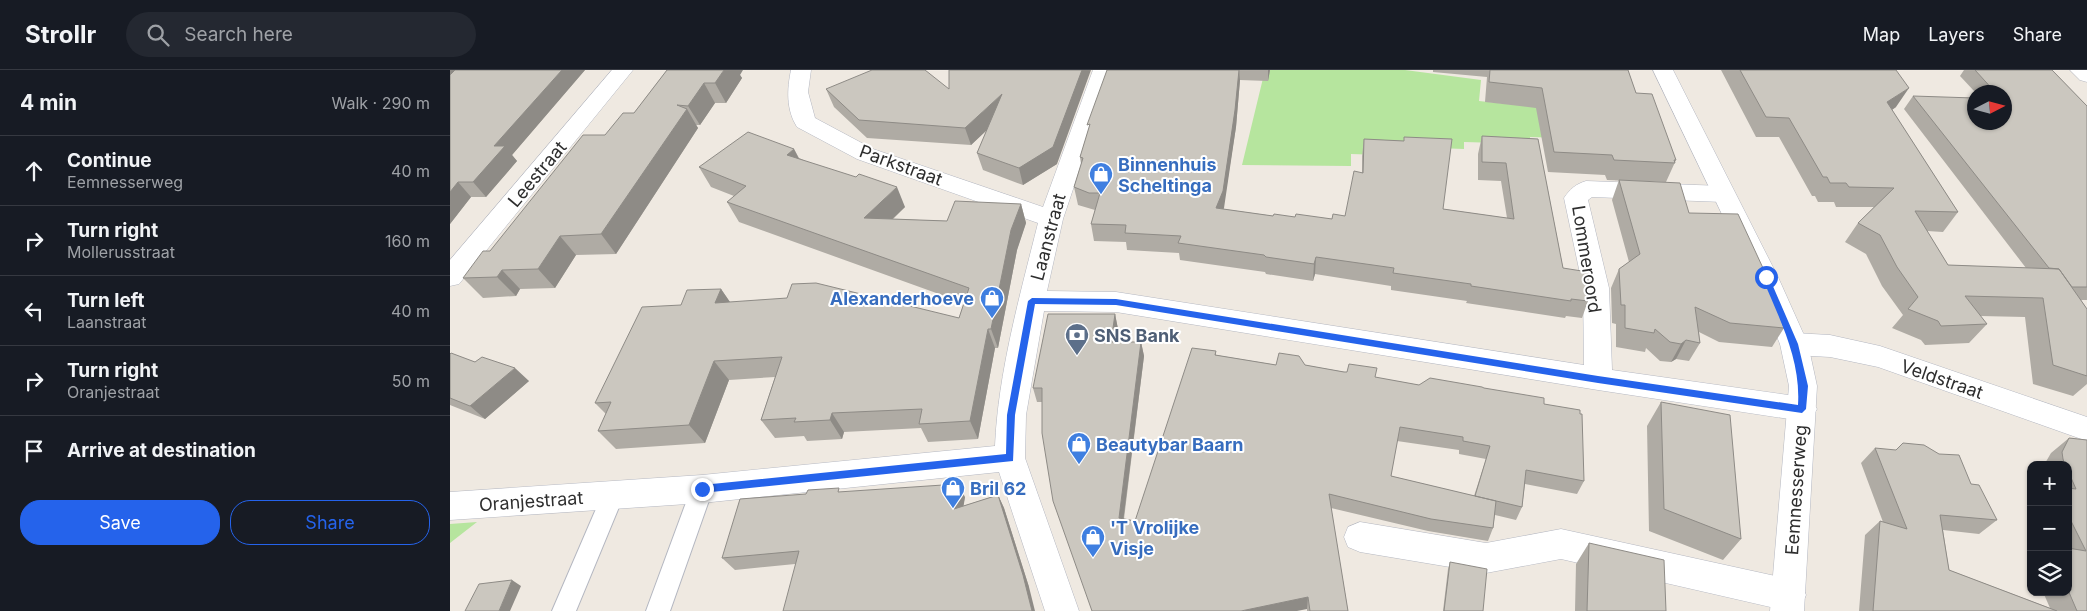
<!DOCTYPE html>
<meta charset="utf-8">
<style>
body{margin:0;font-family:Inter,sans-serif;background:#242831;color:#f1f3f6}
.controls{position:absolute;right:15px;bottom:15px;display:grid;overflow:hidden;border-radius:10px;box-shadow:0 1px 4px #0004}
.controls button{width:45px;height:45px;display:grid;place-items:center;padding:0;border:0;border-bottom:1px solid #363941;background:#171b24;color:#f1f3f6;font:25px sans-serif}
.compass{position:absolute;left:1517px;top:15px;width:45px;height:45px;border-radius:50%;background:#171b24;box-shadow:0 1px 4px #0004;rotate:84deg}
.stop{position:absolute;width:15px;height:15px;margin:-11px;border:4px solid #2563eb;border-radius:50%;background:#fff}
.stop.end{background:#2563eb;border-color:#fff;box-shadow:0 1px 5px #0008}
.list{margin:0;padding:0;list-style:none}
h2{display:flex;justify-content:space-between;align-items:center;height:65px;margin:0;padding:0 20px;font-size:21px}
h2 small{font-size:16px;font-weight:400;color:#9ea1a6}
.list li{display:grid;grid-template-columns:32px 1fr auto;gap:15px;align-items:center;box-sizing:border-box;height:70px;padding:0 20px;border-top:1px solid #363941}
.list b{display:block;font-size:19px;white-space:nowrap}
.list p{margin:0;font-size:16px;white-space:nowrap;color:#9ea1a6}
.list em{font-size:16px;font-style:normal;color:#9ea1a6}
.actions{display:flex;gap:10px;padding:15px 20px}
.actions a{flex:1;padding:11px 0;border:1px solid #2563eb;border-radius:20px;text-align:center;font-size:18px;color:#2563eb}
.actions .main{background:#2563eb;color:#fff}
.icon{flex:none;width:28px;height:28px;fill:none;stroke:currentColor;stroke-width:2;stroke-linecap:round;stroke-linejoin:round}
.map{position:relative;flex:none;width:1637px;height:541px;overflow:hidden}
header{display:flex;align-items:center;gap:30px;box-sizing:border-box;height:70px;padding:0 25px;background:#171b24;border-bottom:1px solid #363941}
header strong{font-size:24px}
nav{display:flex;gap:28px;margin-inline-start:auto;font-size:18px}
.search{width:350px;height:45px;background:#242831;display:flex;align-items:center;gap:12px;box-sizing:border-box;padding:0 18px;border-radius:28px;color:#9ea1a6;font-size:19px}
main{display:flex}
aside{flex:1;background:#171b24}
.map>svg:first-child{display:block}
.green{fill:#b6e59e}
.lines{fill:none;stroke-linecap:round;stroke-linejoin:round}
.lane-casing{stroke:#b4b7c1;stroke-width:2}
.street-casing{stroke:#b4b7c1;stroke-width:1}
.secondary-casing{stroke:#b4b7c1;stroke-width:1}
.lane{fill:#fff;fill-rule:evenodd}
.street{fill:#fff;fill-rule:evenodd}
.secondary{fill:#fff;fill-rule:evenodd}
.wall{fill:#afaba4;fill-rule:evenodd}
.shaded-wall{fill:#8e8b86}
.building{fill:#cbc7bf;stroke:#8e8b86}
.route{fill:#2563eb}
.labels{text-anchor:middle;dominant-baseline:central;stroke-width:4;stroke-linejoin:round;paint-order:stroke}
.shop-label{font-size:18px;font-weight:bold;fill:#366cbe;stroke:#fff;text-anchor:start}
.street-label{font-size:18px;fill:#2e2e2e;stroke:#fff}
.service-label{font-size:18px;font-weight:bold;fill:#4e5e75;stroke:#fff;text-anchor:start}
</style>
<header>
<strong>Strollr</strong>
<div class="search"><svg class="icon" aria-label="search" viewBox="0 0 24 24"><circle cx="10" cy="10" r="6"/><path d="M15 15l6 6"/></svg>Search here</div>
<nav><a>Map</a><a>Layers</a><a>Share</a></nav>
</header>
<main>
<aside>
<h2>4 min<small>Walk · 290 m</small></h2>
<ul class="list">
<li><svg class="icon" aria-label="ahead" viewBox="0 0 24 24"><path d="M12 20V5M6 11l6-6 6 6"/></svg><div><b>Continue</b><p>Eemnesserweg</p></div><em>40 m</em></li>
<li><svg class="icon" aria-label="right" viewBox="0 0 24 24"><path d="M7 20v-9h11M14 6l5 5-5 5"/></svg><div><b>Turn right</b><p>Mollerusstraat</p></div><em>160 m</em></li>
<li><svg class="icon" aria-label="left" viewBox="0 0 24 24"><path d="M17 20v-9H6M10 6l-5 5 5 5"/></svg><div><b>Turn left</b><p>Laanstraat</p></div><em>40 m</em></li>
<li><svg class="icon" aria-label="right" viewBox="0 0 24 24"><path d="M7 20v-9h11M14 6l5 5-5 5"/></svg><div><b>Turn right</b><p>Oranjestraat</p></div><em>50 m</em></li>
<li><svg class="icon" aria-label="arrive" viewBox="0 0 24 24"><path d="M6 21V4h12l-3 4 3 4H6"/></svg><div><b>Arrive at destination</b></div></li>
</ul>
<div class="actions"><a class="main">Save</a><a>Share</a></div>
</aside>
<div class="map">
<svg width="1637" height="541" viewBox="0 0 1637 541">
<rect width="100%" height="100%" fill="#efe9e1"/>
<path class="green" d="M815,0H955L1031,10L1029,31L1154,44L1149,69L1080,67L1081,74L1014,72V79L932,76V85L901,84V96L792,95Z
M27,452L0,473V454Z"/>
<g class="lines">
<g class="lane-casing">
<path id="lane" d="M252,410L260,412L263,419L220,541H196L241,419L244,412Z
M163,416L171,418L174,425L126,541H102L155,418Z"/>
</g>
<g class="street-casing">
<path id="street" d="M162,0H183L9,214L0,216V190Z
M341,0H361L358,22L365,48L423,79L593,137L643,0H663L613,149L597,221L666,222L1134,295L1133,218L1114,128C1120,119 1126,114 1136,111L1273,116L1281,118L1285,124L1281,130L1273,132L1142,127L1138,130L1159,218L1162,300L1352,327L1362,331L1367,339L1362,347L1352,351L1148,320L666,242L594,241L576,345L575,388L629,541H595L549,402L252,433L0,450V422L252,405L545,376C548,303 570,225 588,153L407,89L347,57C336,40 337,19 341,0Z
M1620,0H1637V12L1630,10Z
M1344,263L1380,265L1430,276L1637,347V371L1428,297L1380,287L1344,285L1334,281L1330,274L1334,267Z
M910,452L1036,473L1111,459L1339,509L1351,514L1356,525L1351,536L1338,541L1111,489L1036,503L910,482L898,477L894,467L898,457Z"/>
</g>
<g class="secondary-casing">
<path id="secondary" d="M1203,0H1223L1328,207L1358,274L1367,316L1354,541H1320L1339,316L1330,274L1302,207Z"/>
</g>
<use href="#lane" class="lane"/>
<use href="#street" class="street"/>
<use href="#secondary" class="secondary"/>
</g>
<path class="wall" d="M0,0H135L62,85L67,91L36,127H21L0,154Z
M217,0L290,5L292,8L276,33H265L250,55H246L248,58L166,184L126,185L105,218L70,219L66,226L33,228L13,208L155,65L184,43Z
M657,0H820L818,11L790,10L786,57L773,139L823,146L882,149L895,146L912,102V86L914,69L954,71V67L993,139L1057,148L1051,111L1028,110V84L1032,66L1088,69L1113,198L1138,231L1132,248L1116,246L1115,248L1016,233L1017,231L941,220V216L865,204L863,211L816,204L815,202L730,190L729,183L677,180L676,172L644,171L641,154L645,140L628,135L624,117L631,94L630,87Z
M983,0H1178L1186,23L1226,90L1216,112L1157,110L1155,105L1098,102L1086,38L1035,32L1037,7L983,2Z
M1271,0H1446V37L1442,40L1508,142L1493,162L1477,161L1498,195L1576,198L1454,39L1463,26L1554,52V22H1525L1510,6L1514,0H1602L1637,36V230H1631L1637,239V314L1623,326L1583,314L1575,247L1530,246L1537,254L1519,273L1475,275L1471,270L1442,258L1453,245L1432,216L1416,184L1395,172L1408,153L1424,137H1386L1384,132H1368L1365,126H1362L1329,67H1306Z
M376,19H499L607,94L573,115L533,100L527,83L537,60L521,75L417,68L384,37Z
M344,79L349,88L455,137L443,149L497,151L571,134L576,153L567,180L548,278H545L528,369L478,372L471,358L394,362L392,369L357,371L354,366L325,368L311,350L325,307L279,310L255,373L166,379L148,361L156,344L145,333L231,235L271,219L280,232L509,248L514,233L289,152L277,132L284,126L261,117L249,97Z
M1169,110L1239,143L1334,258L1322,277L1269,272L1249,262L1250,273L1239,291L1226,289L1221,292L1210,291L1196,278L1195,282L1166,277V254L1162,253L1161,218L1169,199L1179,192L1162,130Z
M665,244L668,259L666,272H691L694,286L674,449L685,451L766,281V285L826,295H855L969,315L1034,318L1094,334L1134,411L1127,424L1075,414L1072,437L1066,450L1045,445L1043,458L1038,471L978,461L881,438L898,541H857V539L642,541L592,332H587L583,318ZM947,371L1009,380V384L1036,389L1024,426L941,406Z
M0,284L25,292L79,311L35,349L0,335Z
M1211,332L1291,469L1273,490L1199,461L1197,356Z
M1619,368L1637,370V541H1409L1415,465L1430,451L1433,452L1411,393L1425,378L1521,414L1547,450L1529,464L1493,460L1499,500L1600,538L1593,522H1618V395H1594L1601,383Z
M392,422L515,427L513,436L548,425L554,438L579,517L345,494L285,500L272,488Z
M1139,473L1216,541H1125L1126,494Z
M1000,492L1033,541H993L998,499Z"/>
<path class="shaded-wall" d="M0,0H9L0,10Z
M112,0H135L62,85L67,91L36,127L23,112L44,76Z
M274,0H293L290,5L292,8L276,33L265,13Z
M632,0H641L607,94L573,115L569,98Z
M789,0L790,10L786,57L774,138L767,155L766,138Z
M818,0H820L818,11Z
M254,13L265,33L250,55L238,36Z
M1459,18L1446,37L1425,51L1437,32Z
M552,24L557,41L521,75L515,58Z
M237,39L248,58L166,184L151,164Z
M344,79L354,99L337,85Z
M8,112L21,127L0,154V122Z
M447,117L455,137L423,167L414,148Z
M571,134L576,153L567,180L548,278L541,259L561,160Z
M110,166L126,185L105,218L88,199Z
M866,187L865,204L863,211L864,194Z
M52,200L70,219L66,226L47,207Z
M271,219L284,238L265,233Z
M665,244L668,259L664,286L661,272Z
M538,259L545,278L528,369L520,351Z
M1236,270L1226,289L1221,292L1231,274Z
M691,272L694,286L672,460L669,448Z
M264,291L279,310L255,373L239,355Z
M65,298L79,311L35,349L20,336Z
M382,343L394,362L392,369L380,350Z
M508,414L515,427L511,452L504,439Z
M548,425L554,438L579,517L585,541H582Z
M62,510L71,516L60,541H49Z
M858,527L857,539L847,541H791Z"/>
<path class="building" d="M5,0H112L44,76H55L23,112H8L0,122V5Z
M217,0H274L265,13H254L238,36L227,35L237,39L151,164L110,166L88,199L52,200L47,207L13,208L33,181H40L133,65H155L173,43H184Z
M422,0H475L499,19V0H632L603,77L569,98L527,83L552,24L515,58L409,50L376,19Z
M657,0H789L785,40L773,121L766,138L823,146L824,144L845,147L846,144L882,149L883,144L895,146L904,101L913,103L914,69L954,71V67L1002,69L993,139L1064,149L1056,93L1032,92V66L1088,69L1113,198L1138,202V231L1121,229V231L1021,216V214L943,203L944,198L866,187L864,194L816,187L814,185L728,173L731,166L675,163L676,155L641,154L650,123H639L624,117L633,88L630,87L640,54L637,55Z
M1040,0H1178L1186,23L1202,24L1226,90H1224L1225,93L1164,90L1162,85L1104,82L1092,18L1039,12Z
M1290,0H1446L1459,18L1437,32L1508,142L1465,141L1498,195L1609,199L1637,239V306L1603,295L1593,228L1515,226L1537,254L1491,256L1488,251L1458,239L1468,227L1447,197L1430,165L1408,153L1444,118L1399,117L1396,113H1380L1377,107H1373L1339,48L1316,47Z
M1525,0H1602L1637,36V217H1622L1609,199L1599,198L1463,26L1524,28V52H1554V22H1545Z
M298,62L344,79L337,85L406,107L409,104L447,117L414,148L497,151L505,131L571,134L561,160L541,259H538L520,351L469,354L472,339L382,343L380,350L344,352L346,348L311,350L332,287L264,291L239,355L148,361L161,332L145,333L192,237L231,235L237,220L271,219L265,233L337,228L342,214L366,213L509,248L519,218L277,132L296,116L249,97Z
M1169,110L1230,113L1239,143L1288,144L1319,211L1334,258L1280,253L1245,237L1250,273L1236,270L1231,274L1220,272L1205,259L1204,263L1175,258V235H1171L1169,199L1190,184Z
M598,244H665L661,272H691L669,448L685,451L742,278L766,281L765,285L826,295L829,283L849,286L855,295L894,302H897L899,294L927,298L925,307L969,315L980,308L1032,317L1034,318L1094,328V334L1130,340V344H1132L1134,411L1076,400L1072,437L1025,426L1040,376L1013,371V367L950,357L941,406L1046,431L1043,458L981,449L879,424L898,541H860L858,527L791,541H642L603,431L592,363V318H583Z
M1,283L25,292L32,287L65,298L20,336L0,328V284Z
M1211,332L1280,345L1291,469L1214,439Z
M1619,368L1637,370V541H1627L1618,520V478L1636,481L1618,445V418L1626,419L1618,401V395H1615L1613,389L1612,382Z
M1453,373L1474,375L1489,384L1509,385L1521,414L1529,415L1547,450L1490,445L1499,500L1607,541H1423L1430,451L1457,459L1425,378L1446,380Z
M508,414L504,439L548,425L573,505L582,541H333L349,481L272,488L290,429L356,424L358,420L389,418L388,422Z
M1139,473L1214,490L1216,541H1137Z
M1000,492L1037,499L1033,541H994Z
M62,510L49,541H15L29,514Z"/>
<path class="route" d="M1316,204L1319,207L1348,274L1358,316L1356,339L1352,343L1148,313L666,235L585,234L565,345L563,391L252,423L247,419L252,415L556,384L557,345L578,231L582,228L666,229L1148,306L1348,335C1351,289 1329,248 1312,207Z"/>
<defs>
<g id="shop-pin" transform="scale(1.25)"><path d="M0 17L-7.5 6A9.5 9.5 0 1 1 7.5 6Z" fill="#3f7fe0" stroke="#fff"/><path d="M-5-2.5h2.3a2.7 3.5 0 0 1 5.4 0H5L5.5 6h-11ZM-1.5-2.5h3a1.5 2.3 0 0 0-3 0Z" fill="#fff"/></g>
<g id="bank-pin" transform="scale(1.25)"><path d="M0 17L-7.5 6A9.5 9.5 0 1 1 7.5 6Z" fill="#5c6f8a" stroke="#fff"/><path d="M-6-4H6V4H-6ZM0-2.3a2.3 2.3 0 1 0 0 4.6a2.3 2.3 0 1 0 0-4.6Z" fill="#fff"/></g>
</defs>
<g fill-rule="evenodd">
<use href="#shop-pin" x="651" y="104"/>
<use href="#shop-pin" x="542" y="228"/>
<use href="#bank-pin" x="627" y="265"/>
<use href="#shop-pin" x="629" y="374"/>
<use href="#shop-pin" x="503" y="418"/>
<use href="#shop-pin" x="643" y="467"/>
</g>
<g class="labels">
<g class="shop-label">
<text x="668" y="94">Binnenhuis<tspan x="668" dy="21">Scheltinga</tspan></text>
<text x="524" y="228" text-anchor="end">Alexanderhoeve</text>
<text x="646" y="374">Beautybar Baarn</text>
<text x="520" y="418">Bril 62</text>
<text x="660" y="457">'T Vrolijke<tspan x="660" dy="21">Visje</tspan></text>
</g>
<g class="street-label">
<text transform="translate(451 95) rotate(20)">Parkstraat</text>
<text transform="translate(87 104) rotate(-50)">Leestraat</text>
<text transform="translate(598 167) rotate(-75)">Laanstraat</text>
<text transform="translate(1137 189) rotate(81)">Lommeroord</text>
<text transform="translate(1492 309) rotate(19)">Veldstraat</text>
<text transform="translate(1346 420) rotate(-86)">Eemnesserweg</text>
<text transform="translate(81 431) rotate(-4)">Oranjestraat</text>
</g>
<g class="service-label">
<text x="644" y="265">SNS Bank</text>
</g>
</g>
</svg>
<div class="controls">
<button>+</button>
<button>−</button>
<button><svg class="icon" aria-label="layers" viewBox="0 0 24 24"><path d="M12 4l9 5-9 5-9-5zM3 14l9 5 9-5"/></svg></button>
</div>
<svg class="compass" viewBox="-18 -18 36 36"><path d="M0-13l5 13h-10z" fill="#e53935"/><path d="M0 13l5-13h-10z" fill="#9ea1a6"/></svg>
<div class="stop" style="left:1316px;top:207px"></div>
<div class="stop end" style="left:252px;top:419px"></div>
</div>
</main>
